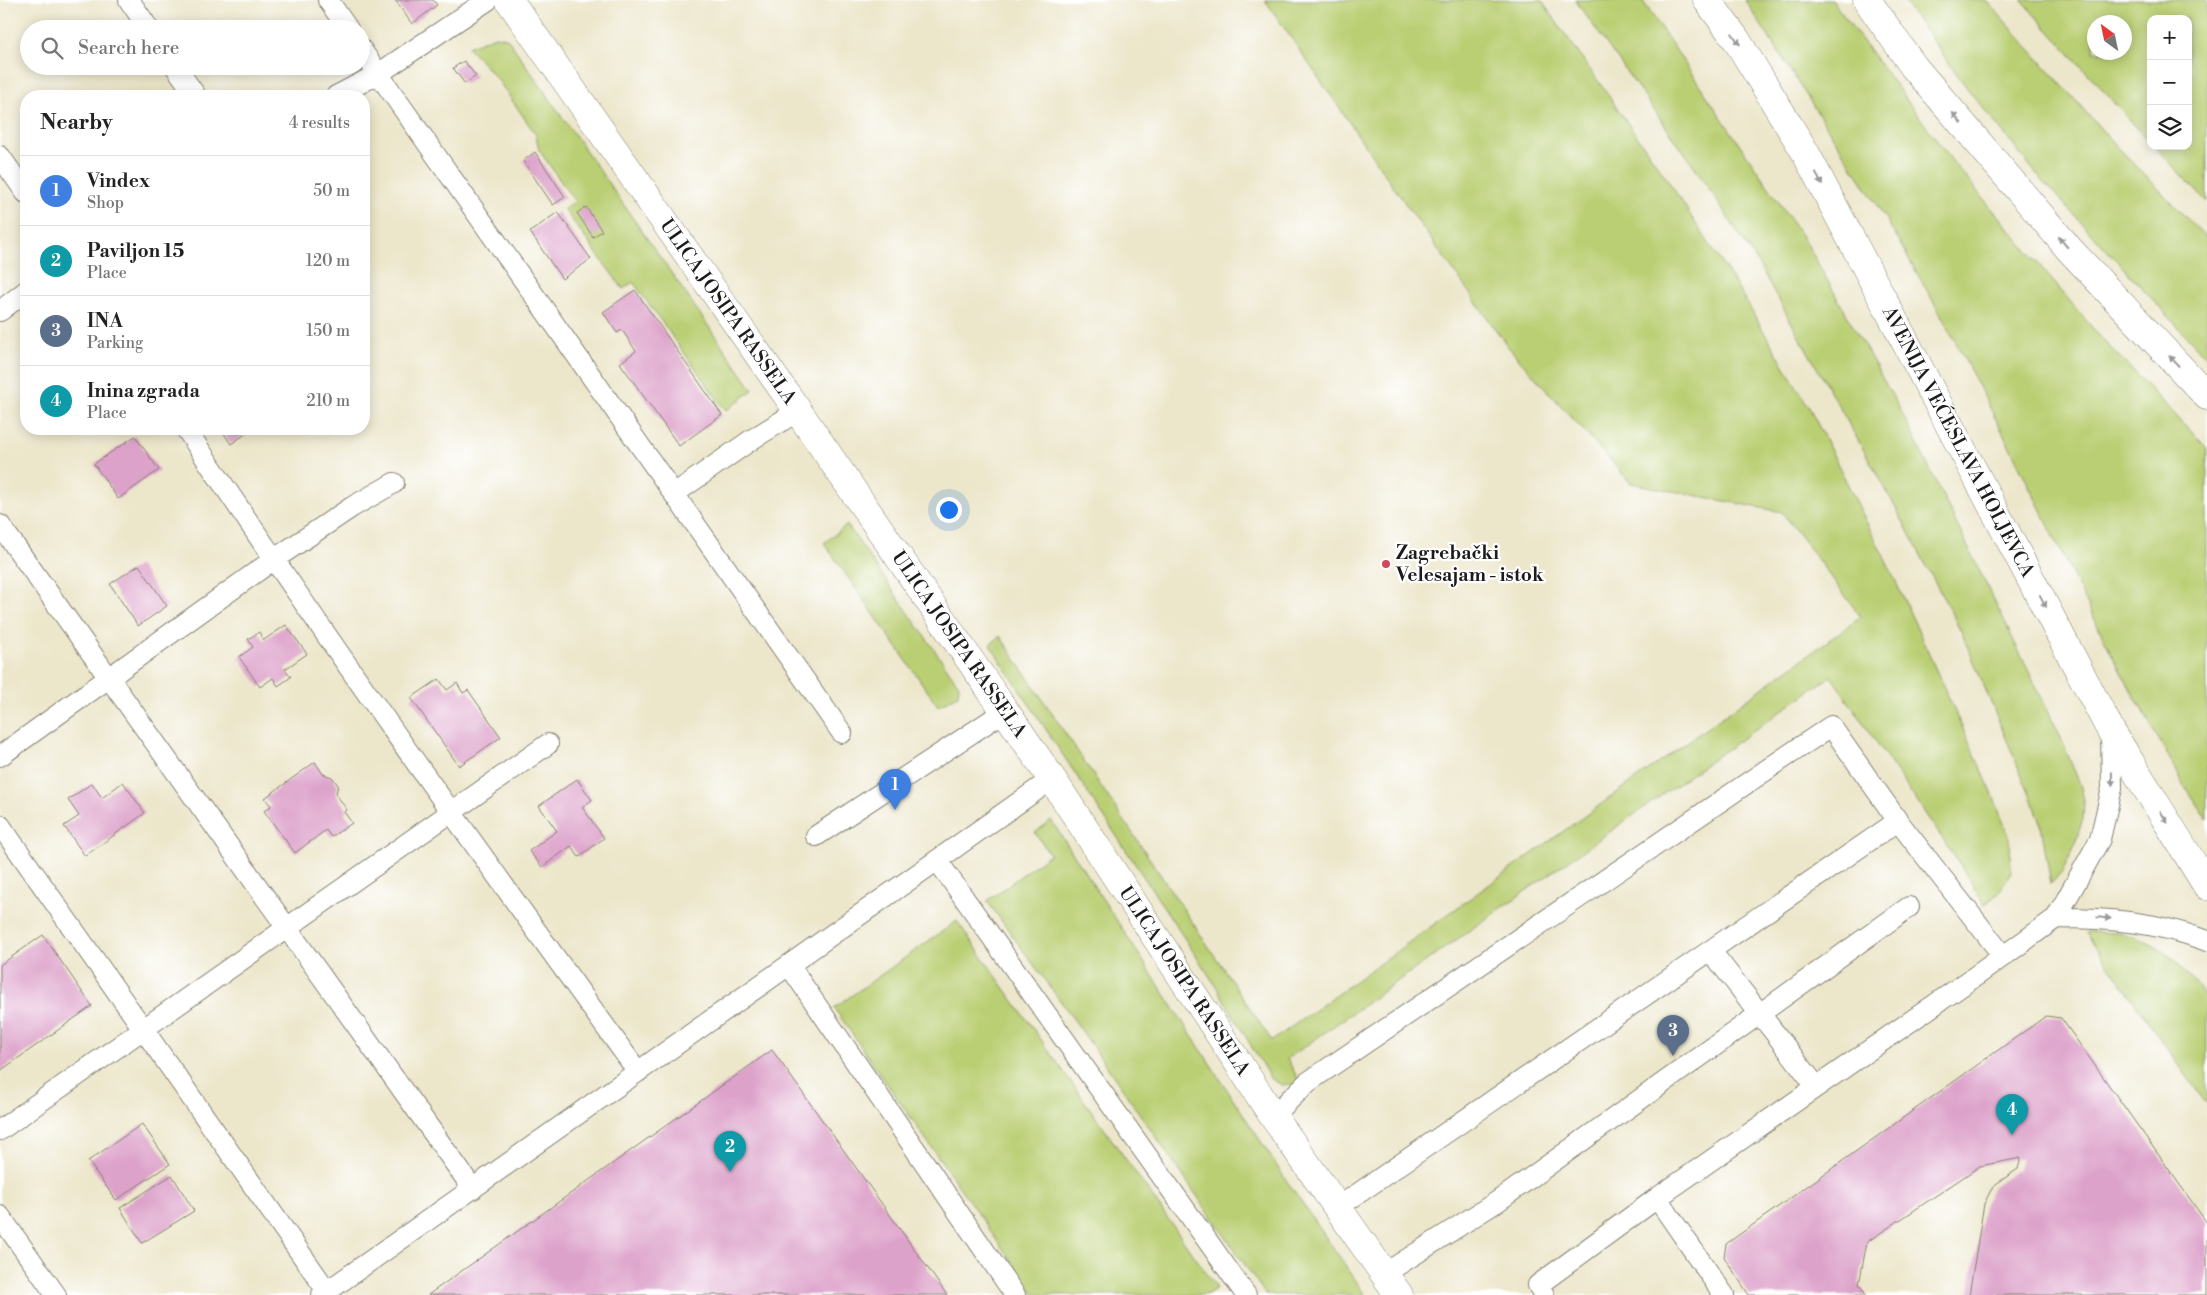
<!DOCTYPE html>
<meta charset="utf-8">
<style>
body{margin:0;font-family:"Libre Bodoni",serif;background:#f2f2f2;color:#222}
.controls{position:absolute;right:15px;top:15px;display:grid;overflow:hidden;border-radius:10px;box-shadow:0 2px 12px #0003}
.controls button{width:45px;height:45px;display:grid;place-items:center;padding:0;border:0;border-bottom:1px solid #e0e0e0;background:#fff;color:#222;font:25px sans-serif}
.compass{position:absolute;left:2087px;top:15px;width:45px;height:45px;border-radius:50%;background:#fff;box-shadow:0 2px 12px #0003;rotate:327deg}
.you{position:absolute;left:948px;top:509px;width:18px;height:18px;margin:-12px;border:4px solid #fff;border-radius:50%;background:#1a73e8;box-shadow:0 0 0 8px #1a73e833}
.badge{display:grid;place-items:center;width:32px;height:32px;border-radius:50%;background:#d1495b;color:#fff;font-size:16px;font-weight:700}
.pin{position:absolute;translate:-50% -41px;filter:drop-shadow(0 1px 2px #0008)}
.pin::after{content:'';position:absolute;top:26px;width:18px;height:15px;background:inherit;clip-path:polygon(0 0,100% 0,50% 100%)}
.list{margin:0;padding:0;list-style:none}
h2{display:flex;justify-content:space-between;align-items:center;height:65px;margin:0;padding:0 20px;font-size:21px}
h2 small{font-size:16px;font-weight:400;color:#767676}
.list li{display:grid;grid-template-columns:32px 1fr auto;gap:15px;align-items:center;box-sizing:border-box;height:70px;padding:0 20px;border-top:1px solid #e0e0e0}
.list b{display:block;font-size:19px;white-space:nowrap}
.list p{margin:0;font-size:16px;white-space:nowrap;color:#767676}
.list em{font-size:16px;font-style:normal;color:#767676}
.icon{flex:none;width:28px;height:28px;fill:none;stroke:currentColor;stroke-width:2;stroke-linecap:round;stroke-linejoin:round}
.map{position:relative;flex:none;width:2207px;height:1295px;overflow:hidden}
.search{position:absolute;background:#fff;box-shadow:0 2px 12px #0003;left:20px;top:20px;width:350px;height:55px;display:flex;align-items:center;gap:12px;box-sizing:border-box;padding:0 18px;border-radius:28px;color:#767676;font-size:19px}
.panel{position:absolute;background:#fff;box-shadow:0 2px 12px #0003;left:20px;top:90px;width:350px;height:345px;border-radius:20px}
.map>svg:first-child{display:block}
.green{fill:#bacf73;stroke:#6b7648;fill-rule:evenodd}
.building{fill:#dda2ca}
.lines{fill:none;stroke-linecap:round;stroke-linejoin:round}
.service-casing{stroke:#848173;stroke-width:22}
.minor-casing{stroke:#848173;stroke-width:29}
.secondary-casing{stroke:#848173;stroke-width:29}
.service{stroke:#fff;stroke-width:20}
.minor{stroke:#fff;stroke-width:28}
.secondary{stroke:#fff;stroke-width:28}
.oneway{fill:#999}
.poi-dot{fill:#d1495b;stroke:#fff;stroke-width:2}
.labels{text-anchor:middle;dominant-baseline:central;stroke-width:4.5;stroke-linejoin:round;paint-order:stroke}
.street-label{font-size:19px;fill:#1c1c1c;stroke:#fff}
.poi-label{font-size:19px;font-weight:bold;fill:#1c1c1c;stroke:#fff;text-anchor:start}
</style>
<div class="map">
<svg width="2207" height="1295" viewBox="0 0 2207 1295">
<rect width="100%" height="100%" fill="#fff"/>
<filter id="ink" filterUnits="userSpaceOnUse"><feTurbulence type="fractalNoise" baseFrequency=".02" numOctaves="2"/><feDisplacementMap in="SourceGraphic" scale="10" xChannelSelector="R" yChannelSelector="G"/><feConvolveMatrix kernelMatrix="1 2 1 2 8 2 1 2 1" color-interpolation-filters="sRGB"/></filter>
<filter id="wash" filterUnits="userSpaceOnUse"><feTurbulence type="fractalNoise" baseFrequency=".0096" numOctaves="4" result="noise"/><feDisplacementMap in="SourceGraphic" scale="20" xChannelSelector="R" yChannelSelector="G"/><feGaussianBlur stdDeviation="1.12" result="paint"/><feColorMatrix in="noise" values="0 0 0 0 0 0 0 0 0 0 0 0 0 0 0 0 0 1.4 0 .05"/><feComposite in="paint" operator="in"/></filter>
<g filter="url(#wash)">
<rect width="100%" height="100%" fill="#ece6ca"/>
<path class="green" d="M1265,0H1541L1665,176L1736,285L1810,409L1890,569L1993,795L2010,840L2011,872L1999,892L1985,905L1955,857L1831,676L1287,1059L1301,1084L1282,1085L1270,1078L1216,986L990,645L1000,636L1272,1041L1861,617L1782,512L1631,483L1509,348L1402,199Z
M1575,0H1642L1807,244L1903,415L2058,731L2081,787L2084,800L2083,819L2072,852L2063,870L2051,884L2040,819L1961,631L1884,486L1756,260L1694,166Z
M1745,0H1832L1956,166L2101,338L2207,448V819L2190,795L2117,665L2003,433L1944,320L1884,216Z
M1903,0H1986L2110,139L2207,239V358L2039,177L1970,92Z
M2021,0H2207V202L2154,146H2188V19H2151V143ZM2094,22H2124V52H2094Z
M495,36L507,38L753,390L726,411L633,282L623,289L564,209L575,202L539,150L536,135L498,80L468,47Z
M847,525L959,685L958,695L938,706L824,543Z
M1051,820L1288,1183L1366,1295H1266L1075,1021L987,901L1050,854L1035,833Z
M957,921L1217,1288L1206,1295H1035L834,1008Z
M2099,932L2118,933L2136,937L2156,947L2174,959L2207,999V1105L2086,933Z"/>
<g id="blocks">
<path class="building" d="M395,0H433L437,5L412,24Z
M464,61L476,76L465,84L453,68Z
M535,152L565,197L553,205L523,161Z
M586,207L602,231L593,237L577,213Z
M558,212L591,259L562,279L530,232Z
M635,290L722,415L679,446L620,363L636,351L622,330L617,333L603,312Z
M221,429H253L231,444Z
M135,436L159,470L118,499L94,464Z
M139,565L167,606L138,626L110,584Z
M286,625L307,654L285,669L291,677L278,686L273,678L260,687L239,657L253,647L248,639L259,632L264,640Z
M439,679L447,690L457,683L463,693L468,690L501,737L459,766L411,698Z
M315,762L323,774L332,777L338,785L336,794L347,810L344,812L352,823L331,837L326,830L295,853L264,811L271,806L265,798Z
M577,779L592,800L582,807L604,838L579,857L571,846L542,867L529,851L557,831L539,806Z
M123,782L145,813L85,856L64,826L79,816L68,800L92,783L102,798Z
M43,935L92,1006L0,1071V965Z
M2046,1016L2061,1018L2207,1223V1295H1969L1984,1204L1993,1186L2018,1169L2021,1158L1980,1166L1867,1242L1859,1284L1866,1295H1749L1724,1257L1726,1244Z
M772,1050L947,1295H428Z
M142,1124L170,1164L116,1200L88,1161Z
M172,1175L194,1211L142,1243L120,1208Z"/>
</g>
</g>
<g filter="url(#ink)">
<use href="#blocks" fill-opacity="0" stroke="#848173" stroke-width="1"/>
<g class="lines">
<g class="service-casing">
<path id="service" d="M129,0L149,29
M328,0L348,29
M361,49L842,733
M175,66L196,96
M336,96L378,74L488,0
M0,156L26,193
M0,311L26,291
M186,429C331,647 485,860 638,1072
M674,494L751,440L798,411
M0,525L473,1189
M0,756L273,560L352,507L394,483
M0,825L327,1291
M816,836L1005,711
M937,860L1246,1295
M2056,918C2108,918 2158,922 2207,941
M1711,951L1816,1086
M789,965L1015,1295
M1273,1116L1308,1082L1831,726L1898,821
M0,1130L548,744
M1657,1198L1724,1295
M1337,1208L1898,821L2003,956
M0,1216L56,1295
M1384,1274L1498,1201L1909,907
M322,1295L1052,779
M1544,1295L1538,1285L1657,1198L1980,973L2056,918L2100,839L2112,788L2111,732"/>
</g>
<g class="minor-casing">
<g id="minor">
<path id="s1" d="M509,0L798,411L1052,779L1273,1116L1399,1295"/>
</g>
</g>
<g class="secondary-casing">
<g id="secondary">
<path id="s2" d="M1707,0L1736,39L1804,150L2111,731L2207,886"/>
<path d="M1867,0L1914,67L2070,250L2207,396"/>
</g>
</g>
<use href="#service" class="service"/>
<use href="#minor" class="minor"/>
<use href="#secondary" class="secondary"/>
</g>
<defs><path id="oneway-solid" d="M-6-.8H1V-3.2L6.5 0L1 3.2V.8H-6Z" transform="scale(1.25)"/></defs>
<g class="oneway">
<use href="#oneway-solid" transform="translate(1736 39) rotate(56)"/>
<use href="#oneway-solid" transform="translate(1957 118) rotate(-130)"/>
<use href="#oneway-solid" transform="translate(1819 179) rotate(62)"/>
<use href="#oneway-solid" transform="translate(2063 242) rotate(-130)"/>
<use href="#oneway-solid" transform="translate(2174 361) rotate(-133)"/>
<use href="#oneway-solid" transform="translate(2043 601) rotate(62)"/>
<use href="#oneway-solid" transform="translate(2112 779) rotate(89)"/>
<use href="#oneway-solid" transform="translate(2164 817) rotate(58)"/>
<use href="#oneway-solid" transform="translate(2104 918) rotate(5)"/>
</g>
</g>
<circle class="poi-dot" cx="1386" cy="564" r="5"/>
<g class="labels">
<g class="street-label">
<text stroke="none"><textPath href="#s1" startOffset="381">ULICA JOSIPA RASSELA</textPath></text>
<text stroke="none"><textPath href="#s2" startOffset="509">AVENIJA VEĆESLAVA HOLJEVCA</textPath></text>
<text stroke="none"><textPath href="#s1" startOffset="786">ULICA JOSIPA RASSELA</textPath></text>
<text stroke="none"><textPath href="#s1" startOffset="1191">ULICA JOSIPA RASSELA</textPath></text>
</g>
<g class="poi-label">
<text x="1396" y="553">Zagrebački<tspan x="1396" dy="22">Velesajam - istok</tspan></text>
</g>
</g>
</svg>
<div class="controls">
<button>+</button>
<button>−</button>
<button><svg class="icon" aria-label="layers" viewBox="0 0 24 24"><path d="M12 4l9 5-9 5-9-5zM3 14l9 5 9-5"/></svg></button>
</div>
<svg class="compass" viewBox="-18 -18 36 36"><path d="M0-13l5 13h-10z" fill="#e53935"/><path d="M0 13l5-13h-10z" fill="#767676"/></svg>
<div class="you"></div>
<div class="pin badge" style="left:895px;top:810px;background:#3f7fe0">1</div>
<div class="pin badge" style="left:730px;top:1172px;background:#0f9aa8">2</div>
<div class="pin badge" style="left:1673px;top:1056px;background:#5c6f8a">3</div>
<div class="pin badge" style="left:2012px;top:1135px;background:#0f9aa8">4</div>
<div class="search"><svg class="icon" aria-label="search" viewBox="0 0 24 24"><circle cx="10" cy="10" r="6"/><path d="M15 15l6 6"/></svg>Search here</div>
<section class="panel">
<h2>Nearby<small>4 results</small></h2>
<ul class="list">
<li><span class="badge" style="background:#3f7fe0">1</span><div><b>Vindex</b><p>Shop</p></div><em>50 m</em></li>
<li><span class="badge" style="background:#0f9aa8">2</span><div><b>Paviljon 15</b><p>Place</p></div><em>120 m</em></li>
<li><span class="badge" style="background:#5c6f8a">3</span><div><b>INA</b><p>Parking</p></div><em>150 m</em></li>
<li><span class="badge" style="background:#0f9aa8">4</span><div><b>Inina zgrada</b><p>Place</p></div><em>210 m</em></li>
</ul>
</section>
</div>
